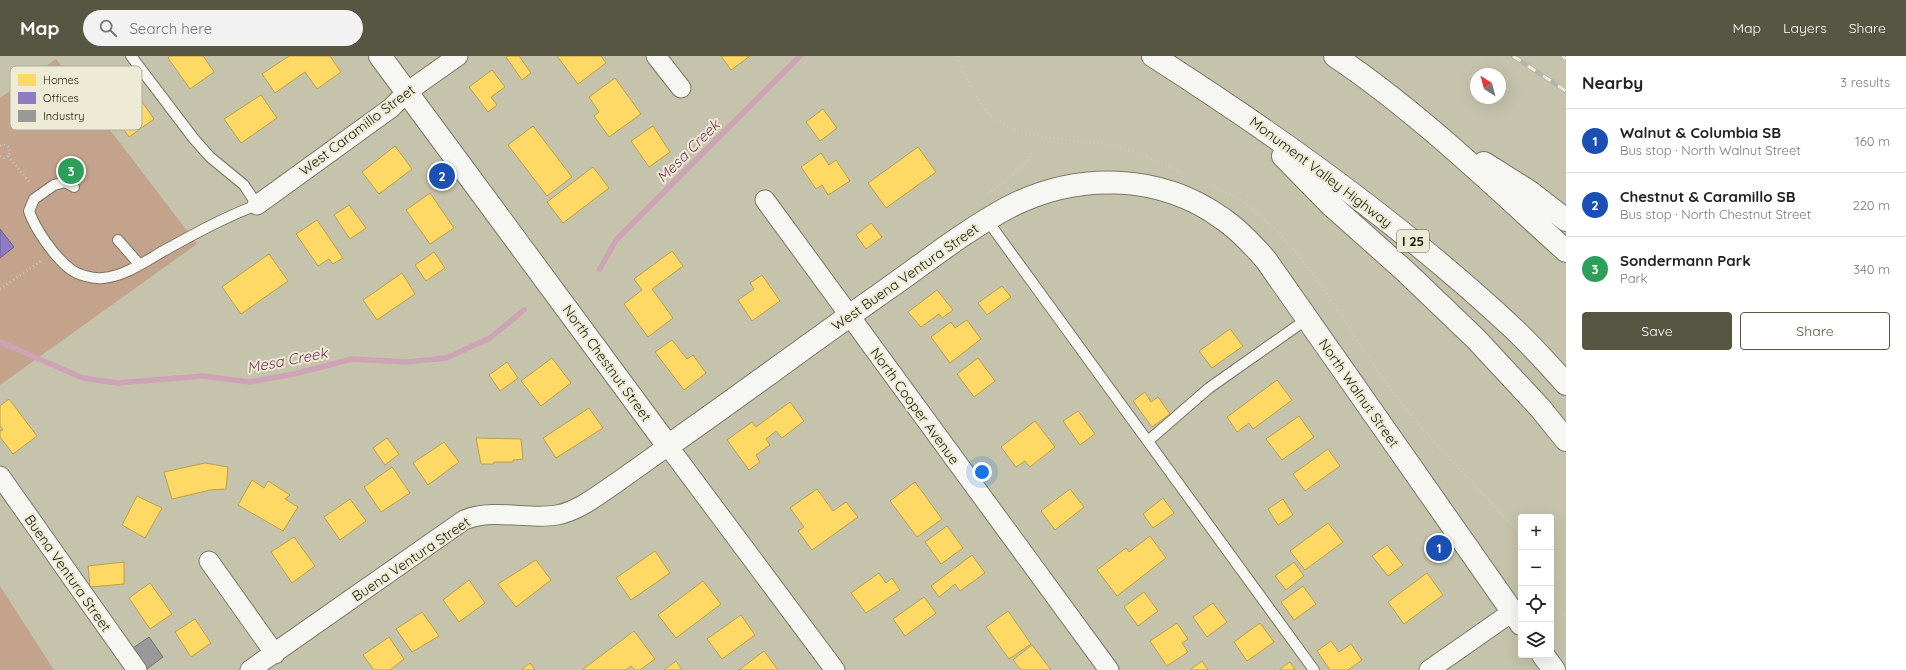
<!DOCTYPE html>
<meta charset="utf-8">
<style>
body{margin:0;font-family:Quicksand,sans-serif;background:#f2f2f2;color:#222}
.controls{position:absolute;right:12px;bottom:12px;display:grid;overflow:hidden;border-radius:4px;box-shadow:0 4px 16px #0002}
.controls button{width:36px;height:36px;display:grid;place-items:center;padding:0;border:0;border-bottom:1px solid #e0e0e0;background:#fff;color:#222;font:20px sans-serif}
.compass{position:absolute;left:1470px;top:12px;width:36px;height:36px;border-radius:50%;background:#fff;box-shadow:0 4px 16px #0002;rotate:324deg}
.you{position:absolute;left:982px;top:416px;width:14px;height:14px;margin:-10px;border:3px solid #fff;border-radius:50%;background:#1a73e8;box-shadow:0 0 0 6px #1a73e833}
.badge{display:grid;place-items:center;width:26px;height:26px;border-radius:50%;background:#575642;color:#fff;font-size:13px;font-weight:700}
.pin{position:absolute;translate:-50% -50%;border:2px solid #fff;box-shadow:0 1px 4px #0006}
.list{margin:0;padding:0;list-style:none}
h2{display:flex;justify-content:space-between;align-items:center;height:52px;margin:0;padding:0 16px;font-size:17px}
h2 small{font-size:13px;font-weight:400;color:#767676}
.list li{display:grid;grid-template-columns:26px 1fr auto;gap:12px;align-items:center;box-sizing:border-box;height:64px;padding:0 16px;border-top:1px solid #e0e0e0}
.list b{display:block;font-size:15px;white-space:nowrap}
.list p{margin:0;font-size:13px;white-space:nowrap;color:#767676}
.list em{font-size:13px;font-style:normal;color:#767676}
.actions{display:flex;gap:8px;padding:12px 16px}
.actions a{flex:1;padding:9px 0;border:1px solid #575642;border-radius:4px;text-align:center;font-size:14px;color:#575642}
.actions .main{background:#575642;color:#fff}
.icon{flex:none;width:22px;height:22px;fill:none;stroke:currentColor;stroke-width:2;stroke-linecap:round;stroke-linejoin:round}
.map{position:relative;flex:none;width:1566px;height:614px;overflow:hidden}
header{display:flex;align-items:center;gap:24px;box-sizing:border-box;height:56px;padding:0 20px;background:#575642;color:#fff}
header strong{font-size:19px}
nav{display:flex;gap:22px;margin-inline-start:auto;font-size:14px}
.search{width:280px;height:36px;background:#f2f2f2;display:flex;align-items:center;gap:10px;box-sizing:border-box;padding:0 14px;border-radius:22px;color:#767676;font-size:15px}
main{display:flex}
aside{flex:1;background:#fff}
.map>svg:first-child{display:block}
.green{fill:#c3a38b}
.homes{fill:#ffd966;stroke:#bba04a}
.offices{fill:#8e7cc3;stroke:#6c5f8c}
.industry{fill:#999;stroke:#74736e}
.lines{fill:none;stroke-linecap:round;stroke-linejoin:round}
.stream{stroke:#cda4b6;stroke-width:5.5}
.lane-casing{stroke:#7a7866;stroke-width:12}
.street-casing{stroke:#7a7866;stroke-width:21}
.secondary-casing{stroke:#7a7866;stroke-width:24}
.highway-casing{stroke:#7a7866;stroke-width:24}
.path{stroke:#c8c8c1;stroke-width:2.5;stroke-dasharray:1 3;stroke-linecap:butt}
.lane{stroke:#f6f6f2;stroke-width:10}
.street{stroke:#f6f6f2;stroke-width:19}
.secondary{stroke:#f6f6f2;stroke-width:22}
.highway{stroke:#f6f6f2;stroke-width:22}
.rail-casing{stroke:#b4b4ae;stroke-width:4.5}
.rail{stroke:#edebd5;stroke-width:3;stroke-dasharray:9;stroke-linecap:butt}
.labels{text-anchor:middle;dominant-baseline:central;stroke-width:4;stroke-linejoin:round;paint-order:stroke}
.shield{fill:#edebd5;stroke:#5b5947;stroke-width:1}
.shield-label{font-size:13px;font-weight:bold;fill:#1c1b0a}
.street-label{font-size:14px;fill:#1c1b0a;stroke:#edebd5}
.water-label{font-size:15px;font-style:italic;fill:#803868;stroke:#edebd5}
.key{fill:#edebd5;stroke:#aead98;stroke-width:1}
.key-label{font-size:11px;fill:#1c1b0a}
</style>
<header>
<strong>Map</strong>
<div class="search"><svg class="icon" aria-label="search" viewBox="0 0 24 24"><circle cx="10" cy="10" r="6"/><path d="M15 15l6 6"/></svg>Search here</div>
<nav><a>Map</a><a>Layers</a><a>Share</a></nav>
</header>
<main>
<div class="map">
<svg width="1566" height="614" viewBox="0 0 1566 614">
<rect width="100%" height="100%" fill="#c5c3ab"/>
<path class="green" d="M56,3L197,188L0,329V42Z
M0,530L54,614H0Z"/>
<path class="homes" d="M170,0H203L214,16L190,33L168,2Z
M289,0H330L341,16L317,33L305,16L275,37L262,18Z
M508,0H519L531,17L522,24L506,1Z
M557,0H601L606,7L578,28Z
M721,0H750L731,14Z
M492,14L505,31L491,41L497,49L488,56L469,31Z
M615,22L641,58L609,81L594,60L599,56L589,41Z
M131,30L154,63L129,81L112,57L119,52L113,43Z
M261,39L277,62L241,87L224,63Z
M823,53L837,72L820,85L806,66Z
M533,70L572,121L547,140L508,89Z
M653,70L670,96L649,111L631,85Z
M395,90L412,113L379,138L362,116Z
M918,91L936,116L886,152L868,127Z
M821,97L829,109L836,104L850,125L828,139L822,129L816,133L801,111Z
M593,111L609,132L563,167L547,146Z
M430,137L454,172L430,188L406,154Z
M349,149L366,172L350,183L334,159Z
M317,164L343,202L333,208L329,203L318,210L296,178Z
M871,167L882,181L866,193L856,179Z
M672,195L683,210L652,233L673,262L648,281L624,248L642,234L634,223Z
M434,196L445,212L426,225L415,209Z
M269,198L288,225L241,258L222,231Z
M402,217L415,238L377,264L363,244Z
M762,219L780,245L752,265L738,244L754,233L750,227Z
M1002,230L1011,241L987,259L978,247Z
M937,234L953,254L942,262L939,258L921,271L908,256Z
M967,264L981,283L950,307L931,281L951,266L955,272Z
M1230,273L1243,290L1212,312L1199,295Z
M672,284L687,303L693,299L706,317L684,334L655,296Z
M552,302L571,327L541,350L521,325Z
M978,302L995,325L974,341L957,318Z
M507,306L518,322L500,335L489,319Z
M1277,324L1292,344L1253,373L1249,367L1237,376L1227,361Z
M1145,336L1151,346L1158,341L1170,358L1152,371L1133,345Z
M9,343L37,380L13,398L0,381V375L3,374L0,370V350Z
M790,346L804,365L782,382L776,375L766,383L770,389L756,399L760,406L749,414L727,384L752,366L756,371Z
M589,352L603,372L556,402L543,382Z
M1078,355L1095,378L1080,389L1063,365Z
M1299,360L1314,381L1282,404L1266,383Z
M1035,365L1055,391L1030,411L1025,405L1016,411L1001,391Z
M387,382L399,398L385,409L373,392Z
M476,382L521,383L523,403L513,404V406H494L493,408H481Z
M444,386L459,406L428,429L413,407Z
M1328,393L1340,410L1305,435L1293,418Z
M205,407L228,411L226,433L210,434L172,443L164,416Z
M392,411L410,437L381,456L364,431Z
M252,424L264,432L268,425L290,439L285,443L298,451L283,475L238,449Z
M915,426L942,463L917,481L890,445Z
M817,433L833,455L846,446L858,461L812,494L798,475L804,471L790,452Z
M1070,433L1084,451L1055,474L1041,455Z
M137,440L162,452L145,482L122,469Z
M1163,442L1174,457L1153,472L1143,458Z
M350,443L366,465L340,484L324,461Z
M1283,443L1293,459L1278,469L1268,453Z
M1328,467L1343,486L1305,514L1290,495Z
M947,470L963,492L941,508L925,486Z
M1150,480L1166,502L1117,540L1097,514L1126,492L1129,496Z
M294,481L315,510L292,527L271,496Z
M1387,489L1403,509L1388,520L1372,500Z
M655,495L670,517L631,544L616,522Z
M972,499L985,517L960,535L955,528L939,541L931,530Z
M536,504L551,524L516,551L498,528Z
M124,506V528L90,531L88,510Z
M1294,506L1304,520L1286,534L1275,520Z
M879,517L886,527L892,522L900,534L866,557L851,537Z
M1427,517L1443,539L1404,568L1388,546Z
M469,524L485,547L459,566L443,544Z
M703,525L721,548L676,582L658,559Z
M150,527L172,558L150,573L129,542Z
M1303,530L1316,548L1294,564L1281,546Z
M1144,536L1158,555L1138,570L1124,551Z
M924,541L936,557L905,580L893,563Z
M1213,547L1227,566L1207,581L1193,561Z
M1008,555L1031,588L1009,603L986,571Z
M422,556L439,580L412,596L396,573Z
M741,559L755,579L722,603L707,583Z
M195,563L211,587L191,601L175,576Z
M1177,567L1188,583L1182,587L1188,596L1167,610L1150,585Z
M1260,567L1274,586L1247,605L1234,586Z
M634,575L655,603L640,614H635L631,610L626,614H582Z
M389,581L404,603L390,614H374L363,599Z
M1331,585L1339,596L1351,588L1362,604L1348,614H1330L1317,595Z
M1032,589L1051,614H1021L1013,604Z
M764,595L778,614H739Z
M676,605L682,614H664Z
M1202,605L1208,614H1190Z
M1290,606L1295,614H1279Z
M530,607L535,614H521Z"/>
<path class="offices" d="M0,173L14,191L0,202Z"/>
<path class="industry" d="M149,581L163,601L147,613L133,592Z"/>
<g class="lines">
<path class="stream" d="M600,213L616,184L800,0
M0,286L83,322L118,327L203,320L250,326L294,318L352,303L406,306L446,302L490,282L524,254"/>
<g class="lane-casing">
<path id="lane" d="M74,131L65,126L54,129L34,143L29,155C35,173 54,200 69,212C77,219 93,223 103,222C126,220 147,204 167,193C196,177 225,161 257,149L244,129L210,101L194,83L131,0
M987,164L1314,614
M118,184L139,208
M1148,385L1209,332L1307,263"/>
</g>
<g class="street-casing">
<path id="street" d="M656,0L681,32
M765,144L1109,614
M257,149L391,52L407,36L458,0
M0,420L137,614
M209,505L275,598
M250,614L464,464C495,452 526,464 557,459C579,455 598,439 616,427C633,415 651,402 668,390L835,614
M1429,614L1512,556"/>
</g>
<g class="secondary-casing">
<path id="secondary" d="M380,0L668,390C741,339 813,285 886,234C926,206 966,174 1009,151C1077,116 1160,117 1223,163C1239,174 1253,189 1266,204L1521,568
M1543,599L1554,614"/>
</g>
<g class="highway-casing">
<path id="highway" d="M1153,0C1280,81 1404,170 1514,273C1532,290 1549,309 1566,328
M1335,0C1417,55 1493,129 1566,195
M1283,100L1331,149L1405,215L1476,283L1541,353L1566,384
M1484,107L1530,136L1566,164"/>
</g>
<path class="path" d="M958,0C965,18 972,36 984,52C1011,88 1075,81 1116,90C1136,95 1161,108 1181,116
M0,90L4,89L9,91L10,97L8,100
M0,100L4,102L8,100
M8,100L31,128
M1211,130C1219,133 1228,137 1236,141C1307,188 1343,270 1393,336C1432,387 1477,432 1521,478
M987,138C1013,119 1029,113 1036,79
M0,233L42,204
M1551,511L1566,528
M1551,568L1566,557"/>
<use href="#lane" class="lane"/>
<use href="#street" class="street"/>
<use href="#secondary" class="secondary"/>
<use href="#highway" class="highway"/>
<g class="rail-casing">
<path id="rail" d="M1513,0L1566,35
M1562,0L1566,3"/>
</g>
<use href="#rail" class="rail"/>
</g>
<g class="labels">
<rect class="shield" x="1397" y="174" width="32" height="22" rx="3"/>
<g class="shield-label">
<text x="1413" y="185">I 25</text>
</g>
<g class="street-label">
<text transform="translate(357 74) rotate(-37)">West Caramillo Street</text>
<text transform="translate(1321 116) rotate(37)">Monument Valley Highway</text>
<text transform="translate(905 221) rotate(-35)">West Buena Ventura Street</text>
<text transform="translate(607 307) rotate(54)">North Chestnut Street</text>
<text transform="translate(1359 337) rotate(55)">North Walnut Street</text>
<text transform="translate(915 350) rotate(54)">North Cooper Avenue</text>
<text transform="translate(411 503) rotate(-34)">Buena Ventura Street</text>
<text transform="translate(68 517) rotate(55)">Buena Ventura Street</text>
</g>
<g class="water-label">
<text transform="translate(688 95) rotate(-45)">Mesa Creek</text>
<text transform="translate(287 304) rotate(-11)">Mesa Creek</text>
</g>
</g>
<rect x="10" y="10" width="132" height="64" rx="6" class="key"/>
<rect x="18" y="18" width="18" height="12" fill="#ffd966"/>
<rect x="18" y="36" width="18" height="12" fill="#8e7cc3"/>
<rect x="18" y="54" width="18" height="12" fill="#999"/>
<g class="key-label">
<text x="43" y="28">Homes</text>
<text x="43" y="46">Offices</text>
<text x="43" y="64">Industry</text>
</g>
</svg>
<div class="controls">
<button>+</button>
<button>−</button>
<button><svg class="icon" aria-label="locate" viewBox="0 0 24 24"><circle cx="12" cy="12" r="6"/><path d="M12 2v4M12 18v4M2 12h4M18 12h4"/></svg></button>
<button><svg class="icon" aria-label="layers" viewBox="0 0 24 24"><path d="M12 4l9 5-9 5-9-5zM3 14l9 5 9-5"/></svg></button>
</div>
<svg class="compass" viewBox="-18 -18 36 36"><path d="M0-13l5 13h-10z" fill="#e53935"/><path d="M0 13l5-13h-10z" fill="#767676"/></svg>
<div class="you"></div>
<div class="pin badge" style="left:1439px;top:492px;background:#1a4fb4">1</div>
<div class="pin badge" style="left:442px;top:120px;background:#1a4fb4">2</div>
<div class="pin badge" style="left:71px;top:115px;background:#2e9e5b">3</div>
</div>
<aside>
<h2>Nearby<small>3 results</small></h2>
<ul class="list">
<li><span class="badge" style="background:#1a4fb4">1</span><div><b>Walnut &amp; Columbia SB</b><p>Bus stop · North Walnut Street</p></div><em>160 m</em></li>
<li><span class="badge" style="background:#1a4fb4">2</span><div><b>Chestnut &amp; Caramillo SB</b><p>Bus stop · North Chestnut Street</p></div><em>220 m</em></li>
<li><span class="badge" style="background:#2e9e5b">3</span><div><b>Sondermann Park</b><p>Park</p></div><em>340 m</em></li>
</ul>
<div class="actions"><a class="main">Save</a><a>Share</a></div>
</aside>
</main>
